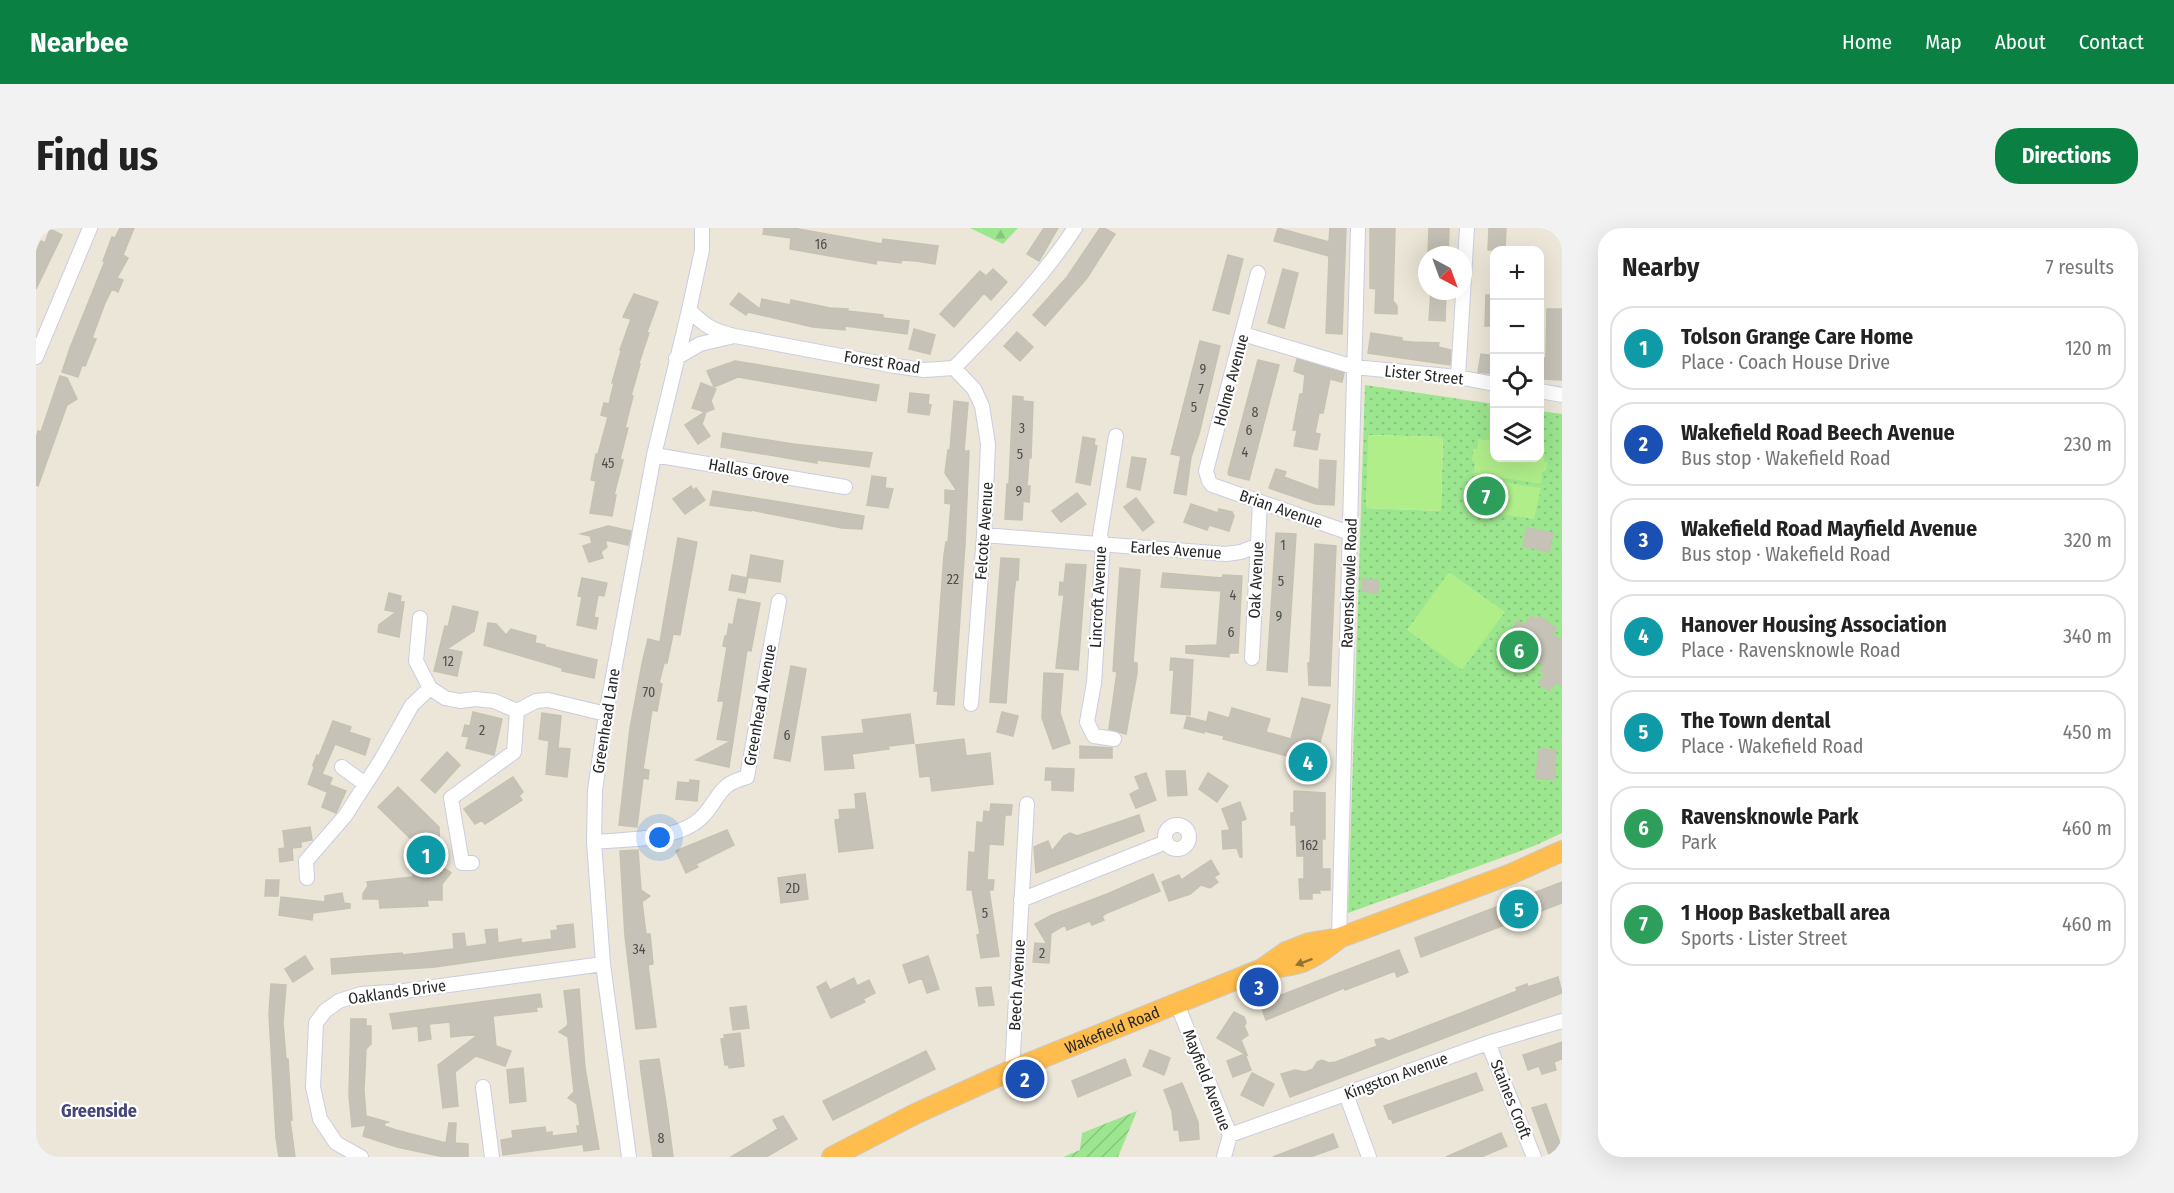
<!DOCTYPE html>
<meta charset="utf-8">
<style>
body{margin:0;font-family:"Fira Sans Condensed",sans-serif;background:#f2f2f2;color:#222}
.controls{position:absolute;right:18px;top:18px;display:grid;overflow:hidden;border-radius:12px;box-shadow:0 6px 24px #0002}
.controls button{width:54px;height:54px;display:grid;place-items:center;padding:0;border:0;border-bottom:2px solid #e0e0e0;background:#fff;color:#222;font:30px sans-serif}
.compass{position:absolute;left:1382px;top:18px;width:54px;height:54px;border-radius:50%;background:#fff;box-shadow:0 6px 24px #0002;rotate:139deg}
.you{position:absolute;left:624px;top:610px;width:21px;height:21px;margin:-15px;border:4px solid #fff;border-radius:50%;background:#1a73e8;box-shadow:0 0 0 9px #1a73e833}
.badge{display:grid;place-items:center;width:39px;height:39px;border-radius:50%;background:#0b8043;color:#fff;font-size:20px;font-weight:700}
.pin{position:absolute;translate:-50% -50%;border:3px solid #fff;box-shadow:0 2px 6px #0006}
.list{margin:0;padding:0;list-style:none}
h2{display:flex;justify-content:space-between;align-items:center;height:78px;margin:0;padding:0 24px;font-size:26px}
h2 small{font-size:20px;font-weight:400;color:#767676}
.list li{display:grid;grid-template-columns:39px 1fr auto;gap:18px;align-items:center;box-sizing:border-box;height:84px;margin:0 12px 12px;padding:0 12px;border:2px solid #e0e0e0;border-radius:24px}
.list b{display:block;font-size:22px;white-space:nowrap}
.list p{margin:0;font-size:20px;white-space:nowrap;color:#767676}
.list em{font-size:20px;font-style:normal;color:#767676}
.icon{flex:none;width:33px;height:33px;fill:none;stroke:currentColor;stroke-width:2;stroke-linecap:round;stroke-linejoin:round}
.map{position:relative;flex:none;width:1526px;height:929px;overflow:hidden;border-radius:24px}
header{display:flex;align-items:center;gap:36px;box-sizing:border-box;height:84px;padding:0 30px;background:#0b8043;color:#fff}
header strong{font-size:28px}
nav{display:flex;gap:33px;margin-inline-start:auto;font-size:21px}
.intro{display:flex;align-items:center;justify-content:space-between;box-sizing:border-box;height:144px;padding:0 36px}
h1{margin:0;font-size:42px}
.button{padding:15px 27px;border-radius:24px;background:#0b8043;color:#fff;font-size:21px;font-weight:700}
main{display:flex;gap:36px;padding:0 36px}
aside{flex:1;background:#fff;border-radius:24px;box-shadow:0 6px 24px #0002}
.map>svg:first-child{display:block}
.grass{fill:url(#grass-dots);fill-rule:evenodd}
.forest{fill:url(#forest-firs)}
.garden{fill:url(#garden-furrows)}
.pitch{fill:#b0ee8a}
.building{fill:#c6c2b7;stroke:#c6c2b1;stroke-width:1.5}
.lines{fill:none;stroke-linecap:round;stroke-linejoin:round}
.minor-casing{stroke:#cccce1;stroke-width:16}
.highway-casing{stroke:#cbcbcb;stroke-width:22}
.minor{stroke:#fff;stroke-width:14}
.highway{stroke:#ffbd4d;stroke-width:20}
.oneway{fill:#93723a}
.labels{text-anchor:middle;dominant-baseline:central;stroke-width:4.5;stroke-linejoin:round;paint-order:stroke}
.number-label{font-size:14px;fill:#4f4e4b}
.street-label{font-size:16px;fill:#272727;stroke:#fff}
.neighbourhood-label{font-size:18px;font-weight:bold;fill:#464579;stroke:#fff}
</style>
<header>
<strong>Nearbee</strong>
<nav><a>Home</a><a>Map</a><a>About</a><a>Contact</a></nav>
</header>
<div class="intro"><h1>Find us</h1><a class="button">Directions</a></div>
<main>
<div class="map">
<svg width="1526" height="929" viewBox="0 0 1526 929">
<defs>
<pattern id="grass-dots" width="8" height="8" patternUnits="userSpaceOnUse" patternTransform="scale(1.5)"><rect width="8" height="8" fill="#9ce68f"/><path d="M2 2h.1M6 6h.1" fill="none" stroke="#86c57b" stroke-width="1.8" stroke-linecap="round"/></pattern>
<pattern id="forest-firs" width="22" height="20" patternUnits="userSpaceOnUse" patternTransform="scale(1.5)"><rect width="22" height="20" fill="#9ce68f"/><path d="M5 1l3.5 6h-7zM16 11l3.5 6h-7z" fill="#86c57b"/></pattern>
<pattern id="garden-furrows" width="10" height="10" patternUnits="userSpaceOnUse" patternTransform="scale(1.5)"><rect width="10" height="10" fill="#9ce68f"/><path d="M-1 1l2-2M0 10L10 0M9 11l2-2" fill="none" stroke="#86c57b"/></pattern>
</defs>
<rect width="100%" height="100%" fill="#ebe6d7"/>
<path class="grass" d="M1329,157L1458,176V230H1504V183L1526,186V605L1498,618L1312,685ZM1333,207L1407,209L1405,283L1330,280Z"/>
<path class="forest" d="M934,0H982L967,16Z"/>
<path class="garden" d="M1101,883L1082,929H1027L1044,922L1046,905Z"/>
<path class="pitch" d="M1332,207L1407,209L1405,283L1330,280Z
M1442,211L1458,213V230H1504V220H1509L1508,233L1512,234L1510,243L1506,244L1505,256L1438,245L1439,234L1436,233L1437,221H1441Z
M1438,250L1468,254L1461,284L1431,281Z
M1468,254L1505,260L1498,291L1463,286Z
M1413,344L1469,384L1426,442L1371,402Z"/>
<path class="building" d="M84,0H98L87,27L92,30L81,50L87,52L82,64L76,61L69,75L56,110L60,111L49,138L46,137L42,149L26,144L34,120L69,33H67L76,9L79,10Z
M728,0H757L846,16L847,11L902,18L899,36L880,33L865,32V35L841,32L840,36L754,21L755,10L727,6Z
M1008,0H1022L1003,33L991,26Z
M1064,0H1068L1079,6L1051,50L1009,98L997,87L1031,49Z
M1242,0L1293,14L1294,0H1310L1306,106L1290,105L1293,28L1238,13Z
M1334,0H1359L1357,73L1361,78V86L1339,85L1340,61L1334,60Z
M1393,0H1413L1412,27H1392Z
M1453,0H1470L1469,22H1452Z
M14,1L26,7L0,61V24L5,13L9,15Z
M1192,27L1207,31L1193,86L1177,82Z
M957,41L971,54L955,72L948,65L918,99L904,86L944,43L950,48Z
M1247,41L1262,45L1248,100L1232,95Z
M1395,63H1410L1409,93L1393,92Z
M703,65L724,81L726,71L754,77L755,72L794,80L812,81L811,83L847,87V90L873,93L871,106L809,98V102L777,99L712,84L710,87L694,76Z
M598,66L622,74L611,104L613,105L603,135L604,136L595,168H597L589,200H592L584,231L587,232L578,267H580L576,288L554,285L560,253L555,252L560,226H562L572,189L565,187L568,175L573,176L578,155H576L585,123L584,122L595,91L587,89Z
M1450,67H1458V98H1449Z
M1511,81H1526V152L1507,151L1508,130H1510Z
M878,101L899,107L894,126L873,121Z
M981,104L997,119L984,133L968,118Z
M1335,105L1366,110V113L1376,114L1403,115L1402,119L1415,122L1414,137L1332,125Z
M1164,113L1184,118L1163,206L1155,229L1150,267L1138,265L1145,228L1135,226Z
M1445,126L1458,128V146L1442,144Z
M1261,131L1308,145L1306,154L1294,151L1287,185H1283L1279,205L1284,206L1281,222L1258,218L1261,202H1257L1264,166H1267L1269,147L1258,143Z
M1222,132L1243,137L1213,252L1193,247L1192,245Z
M699,133L843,157L840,173L702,149L678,159L671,143Z
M24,148L31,150L41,171L31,177L2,258L0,257V211L2,203L5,204Z
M665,155L680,161L675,173L678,181L670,184L666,196L674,208L662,216L649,197L669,184L656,180Z
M874,165L893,167L892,176L895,177L893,187L872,184Z
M977,168L987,169V173L997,174L995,230H993L991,258H994L993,274L987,273L986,292L969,291L971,256H973Z
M918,173L932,175L928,223H933L929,316L918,477L901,476L902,463H898L908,327L910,314H912L915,276L909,275V262L921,263L909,245L912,222H914Z
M687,205L757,216L836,225L833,239L781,232V235L685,219Z
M1047,209L1059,211L1058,217L1061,218L1054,257L1040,254Z
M1096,229L1110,231L1104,262L1091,259Z
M1284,232L1300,233L1298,277L1280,276L1233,260L1240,241L1250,244L1248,249L1283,262Z
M836,248L850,250L849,260L857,261L852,280L831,277Z
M655,258L657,262L660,260L669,272L649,286L637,271Z
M677,263L828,288L826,301L806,300L715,282V283L674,277Z
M1041,265L1050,276L1025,294L1016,283Z
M1100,270L1118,294L1107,303L1088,279Z
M1155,276L1182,285L1183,281L1196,284L1198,288L1193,303L1173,297L1171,302L1148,294Z
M572,298L595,303L592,317L569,312L571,319L565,324L567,330L553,334L547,318L556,315L554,308L545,306Z
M1491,300L1517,305L1513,324L1487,318Z
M1240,305L1260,306L1251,444L1231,442Z
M642,310L661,314L644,407L637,406L631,435H628L623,455L626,456L621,483L616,482L607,541L613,542L612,551L607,550L601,599L583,597L594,500L606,436L612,411L624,414Z
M1279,316L1300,318L1294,458L1273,457L1272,435H1274Z
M715,327L747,333L744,354L711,349Z
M965,330L983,331L982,352L980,351L978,364L970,475L954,474Z
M1030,336L1050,337L1042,442L1020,440L1028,367H1023L1024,354L1028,355Z
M1084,340L1104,342L1097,434L1101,435V445L1090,506L1073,501L1081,444L1077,443Z
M1127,345L1186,350L1187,347L1206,348L1202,425H1193V429L1150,425V418L1181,417L1185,363L1125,359Z
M696,347L712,350L709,365L693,362Z
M546,350L571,355L568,368L562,367L558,389L562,390L560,401L541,397L546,369L542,368Z
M1327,351L1342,352V365L1326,363Z
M353,365L365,368L364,374H368L363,409L342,404L343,397L360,384L349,382Z
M702,371L724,375L715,423L711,422L693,539L660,532L695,513L681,511L688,473H682L691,419L687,418L689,408H691L693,396L697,397Z
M417,378L442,384L438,403L411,421L426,424L421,448L398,443L409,398L412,399Z
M1495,388L1500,392L1503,388L1520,400L1516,406L1526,413V458L1520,454L1513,463L1503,455L1509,446L1505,443L1509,439L1469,411L1482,393L1488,397Z
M452,395L460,396L470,407L475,401L500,408L499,415L509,417V419L561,432L558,450L526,443V440L448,417Z
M1135,430L1157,432L1154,487L1135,485L1138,442H1134Z
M755,438L770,441L754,533L738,530Z
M1008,445L1027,446L1024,485L1034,515L1017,521L1006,490Z
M1266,470L1294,477L1282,522L1286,529L1284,540L1275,544L1257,539L1259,530L1187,511L1188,508L1168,503V505L1148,500L1151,489L1171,494L1170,496L1173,484L1193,490L1196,480L1234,491L1230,504L1255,511Z
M437,484L466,491L458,527L430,520L433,509L426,508L429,497L434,498Z
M966,484L982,488L977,508L961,504Z
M506,485L525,488L522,520L534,521L531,549L510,546L513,513L503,511Z
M874,486L878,515L852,518L853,521L816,526L818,540L789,542L786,509L828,505L826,492Z
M297,493L315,499L313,504L334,511L329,527L299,516L286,546L296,550L291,564L272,556L278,540L277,537L281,527L283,528Z
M928,511L930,528L954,525L957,556L896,563L894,548L884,549L880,517Z
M1044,518L1076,520V530H1044Z
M1503,521L1520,522L1518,552L1500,550Z
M411,524L424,537L399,565L385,552Z
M1010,540L1038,541L1037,563L1016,562V552H1009Z
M1130,543H1149L1151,567L1132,568Z
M1110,545L1120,572L1100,580L1094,566L1104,561L1099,549Z
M1172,545L1192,558L1181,574L1163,561Z
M477,549L487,564L483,568L486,572L449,596L446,592L439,596L428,581Z
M654,552L663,553L661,573L640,571L642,554L653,555Z
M294,557L310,563L300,585L286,579Z
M362,559L403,599L404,637L415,645L406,656V672H391L392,678L344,680L343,671H327V666L332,658L331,654L377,649L376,612L342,579Z
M1258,563L1289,565V611H1286V641H1294V662H1283L1284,665H1276V671H1264L1263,651H1268V628H1261L1260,597H1255V585H1258Z
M829,565L837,620L803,624L799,592L804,591L803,582L820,581L819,566Z
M1204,574L1210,591L1205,593L1206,629H1204L1201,620L1187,621L1186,603L1194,602L1186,581Z
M955,576L976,577L975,587H969L967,617L953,616L951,652H958L957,662H953L963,728L945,730L941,707L944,706L936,662H931L932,641L933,624L939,625L941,594L947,595L948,583L954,584Z
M1103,587L1108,603L1000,645L998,619L1012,613L1016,623L1028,608L1034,605L1041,608Z
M274,599L276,612L265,614V619L256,620L257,632L244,634L243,621L249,620L247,603Z
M691,602L698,617L660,636L662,639L650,645L640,623Z
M602,622L605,662L614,668L606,674L610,706H614L615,715L617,736L612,737L620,799L600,801L589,708L584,623Z
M1175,632L1183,646L1178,649L1182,654L1174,660L1165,657L1154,666L1133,673L1126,654L1143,647L1145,652Z
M769,646L772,671L745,675L742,650Z
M1117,646L1124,663L1071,685L1066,688L1068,692L1056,697L1054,693L1031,702L1029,697L1015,705L1013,735L997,734L999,715L1011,716L999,696L1016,687L1071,666Z
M230,652H243L242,668H229Z
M1526,654V675L1385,729L1379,710Z
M306,665L308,675L314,676V680L277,685L276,692L243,687L245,669L289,674V668Z
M537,696L539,719L399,739L296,746L295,731L366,725L367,727L418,721L417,706L428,705L430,719L451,716L449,702L461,701L462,715L485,711V715L516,711L515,703L522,702L521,698Z
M1363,722L1372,744L1361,749L1359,743L1309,762L1308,760L1230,792L1224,775Z
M269,728L277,741L257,754L249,741Z
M892,728L903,761L891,765L886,750L873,755L867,737Z
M1522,749L1526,765L1254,869L1245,846L1259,842L1269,844L1277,841L1281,834L1286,832L1293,835L1300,834L1341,818L1339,812L1346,810L1353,813L1481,763L1480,760L1491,756L1492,759Z
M818,750L821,758L833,752L839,765L827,771L829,774L795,790L781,759L790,754L794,762Z
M235,756L250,757L247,795L250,831H252L256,892H254L259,929H243L240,910L233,786Z
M955,759L958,777L943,778L940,760Z
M543,761L549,840L563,921L548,923L547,916L542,917L467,927L465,912L477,910L476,903L509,899L510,905L516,904V908L542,905L541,898H544L541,876L532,870L538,864L532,809L523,804L531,798L532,795L528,763Z
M504,766L506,779H500L501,783L457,788L460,818L475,823L469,838L440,828L419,844L422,878L407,880L402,837L443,806L415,809L414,794L393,796L395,811L383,813L382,798L357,801L354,786Z
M710,778L713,800L697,802L694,780Z
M1198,784L1208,789L1210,795L1208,798L1212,807L1205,812L1211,827L1181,810Z
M315,791H330V798H335V816L330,821L328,862L330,888L352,894L349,895L348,898L360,902L410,915L413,895H420L419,915L432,916V929H408L361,919L327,908L330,897L316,899L313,867Z
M704,805L708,838L693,840V837H689L685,811L689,810L688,807Z
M1526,814V831L1518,834L1520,842L1506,846L1503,838L1492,842L1487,827Z
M1114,822L1134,830L1128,847L1107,838Z
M890,823L899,841L797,892L787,873Z
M1209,826L1215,842L1197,849L1191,833Z
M623,831L631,882L637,929H617L605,843L604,833Z
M1089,831L1095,847L1042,869L1036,853Z
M487,840L490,873L474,875L471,842Z
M1216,845L1238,856L1227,878L1205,867Z
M1440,845L1447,862L1357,895L1355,890L1353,891L1348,878Z
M1146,855L1162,894L1163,911L1144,913L1143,902H1138L1136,883L1128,862Z
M1510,876L1526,921V929H1514L1496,880Z
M747,888L761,911L730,929H695L742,901L737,892Z
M1465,905L1471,918L1445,929H1410Z
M1297,906L1302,919L1274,929H1237Z"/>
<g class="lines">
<g class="minor-casing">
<path id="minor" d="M1222,45L1170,243L1173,253L1176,257L1314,305
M653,82C669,98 677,103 699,108L859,138L888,142L918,140C962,95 1005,52 1039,0
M1207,106L1318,139L1422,149L1458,156
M0,129L54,0
M640,130L664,116L694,109
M918,140L938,161L946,178L952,216L948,307L935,476
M1422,149L1431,0
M1504,163L1526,167
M618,227L809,259
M948,307L1190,326L1205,324L1223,317
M384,390L380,433L394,460L409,470L424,473L439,471L458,473L481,483L500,473L512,472L570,486
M1216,430L1224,275
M1078,511L1058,508L1051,494L1058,455L1067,316L1064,307L1080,208
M306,539L329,556
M1129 609a12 12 0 1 1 24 0a12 12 0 1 1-24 0Z
M558,614C589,611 641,613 665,590C685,570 680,557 711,549L743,373
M436,635H426L415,570L478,524L481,483
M271,650L270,633L309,588L345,532L376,477L394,460
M985,672L1130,614
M1303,710L1322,0
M1141,776L1194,907L1188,929
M1452,815L1498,929
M976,842L991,576
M447,859L456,929
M1310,866L1333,929
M1194,907L1452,815L1526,793
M325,929L300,915L284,891L277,859L280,795L289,783L303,773L325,766L368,763L567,736
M593,929L567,736L558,614L559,562L570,486L618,227L653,82L666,22V0"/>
</g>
<g class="highway-casing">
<g id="highway">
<path d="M1227,741C1264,737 1272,735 1301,712"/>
<path id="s1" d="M796,929L879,886L976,842L1226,741L1250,724L1273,715L1303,710L1475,646L1526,623"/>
</g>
</g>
<use href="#minor" class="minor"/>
<use href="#highway" class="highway"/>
</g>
<defs><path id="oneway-solid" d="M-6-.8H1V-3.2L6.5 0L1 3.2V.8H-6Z" transform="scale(1.5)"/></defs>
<use class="oneway" href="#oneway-solid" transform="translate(1268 734) rotate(159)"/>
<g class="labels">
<g class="number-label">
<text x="785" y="16">16</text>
<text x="1167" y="141">9</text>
<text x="1165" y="161">7</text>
<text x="1158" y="179">5</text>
<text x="1219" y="184">8</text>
<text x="986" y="200">3</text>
<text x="1213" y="202">6</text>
<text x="1209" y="224">4</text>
<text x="984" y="226">5</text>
<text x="572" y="235">45</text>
<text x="983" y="263">9</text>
<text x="1247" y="317">1</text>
<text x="917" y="351">22</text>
<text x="1245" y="353">5</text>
<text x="1197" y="367">4</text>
<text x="1243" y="388">9</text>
<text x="1195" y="404">6</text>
<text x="412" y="433">12</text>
<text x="613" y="464">70</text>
<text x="446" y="502">2</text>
<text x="751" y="507">6</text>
<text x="1273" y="617">162</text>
<text x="757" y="660">2D</text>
<text x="949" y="685">5</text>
<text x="603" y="721">34</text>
<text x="1006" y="725">2</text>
<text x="625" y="910">8</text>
</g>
<g class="street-label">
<text transform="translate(846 134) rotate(9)">Forest Road</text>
<text transform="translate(1388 147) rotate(6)">Lister Street</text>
<text transform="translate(1195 152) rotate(-75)">Holme Avenue</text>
<text transform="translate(713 243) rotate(10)">Hallas Grove</text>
<text transform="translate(1245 281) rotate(19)">Brian Avenue</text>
<text transform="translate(948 303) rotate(-86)">Felcote Avenue</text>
<text transform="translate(1140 322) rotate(4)">Earles Avenue</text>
<text transform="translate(1220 352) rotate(-87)">Oak Avenue</text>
<text transform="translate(1313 355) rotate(-88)">Ravensknowle Road</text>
<text transform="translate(1062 369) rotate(-87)">Lincroft Avenue</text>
<text transform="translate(724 477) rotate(-80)">Greenhead Avenue</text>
<text transform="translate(570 493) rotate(-81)">Greenhead Lane</text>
<text transform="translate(981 757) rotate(-87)">Beech Avenue</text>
<text transform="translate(361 764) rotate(-8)">Oaklands Drive</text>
<text stroke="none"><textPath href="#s1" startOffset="308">Wakefield Road</textPath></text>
<text transform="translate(1360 848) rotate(-20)">Kingston Avenue</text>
<text transform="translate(1171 852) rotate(69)">Mayfield Avenue</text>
<text transform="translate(1475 871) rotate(68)">Staines Croft</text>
</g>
<g class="neighbourhood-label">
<text x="63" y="883">Greenside</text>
</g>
</g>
</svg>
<div class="controls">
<button>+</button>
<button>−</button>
<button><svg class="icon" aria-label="locate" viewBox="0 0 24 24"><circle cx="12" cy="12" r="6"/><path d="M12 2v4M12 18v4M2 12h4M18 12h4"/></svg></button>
<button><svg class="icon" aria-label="layers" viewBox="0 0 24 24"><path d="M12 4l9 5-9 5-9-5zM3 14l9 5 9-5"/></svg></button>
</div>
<svg class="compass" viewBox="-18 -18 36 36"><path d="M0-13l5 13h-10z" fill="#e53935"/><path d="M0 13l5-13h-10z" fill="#767676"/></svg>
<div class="you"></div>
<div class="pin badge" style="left:390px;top:627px;background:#0f9aa8">1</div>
<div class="pin badge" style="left:989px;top:851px;background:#1a4fb4">2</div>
<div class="pin badge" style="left:1223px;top:759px;background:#1a4fb4">3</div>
<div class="pin badge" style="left:1272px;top:534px;background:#0f9aa8">4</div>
<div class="pin badge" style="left:1483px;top:681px;background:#0f9aa8">5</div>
<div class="pin badge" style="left:1483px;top:422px;background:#2e9e5b">6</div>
<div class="pin badge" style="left:1450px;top:268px;background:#2e9e5b">7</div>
</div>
<aside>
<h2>Nearby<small>7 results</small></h2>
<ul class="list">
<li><span class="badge" style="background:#0f9aa8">1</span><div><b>Tolson Grange Care Home</b><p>Place · Coach House Drive</p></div><em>120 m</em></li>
<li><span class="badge" style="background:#1a4fb4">2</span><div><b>Wakefield Road Beech Avenue</b><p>Bus stop · Wakefield Road</p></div><em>230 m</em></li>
<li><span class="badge" style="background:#1a4fb4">3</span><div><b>Wakefield Road Mayfield Avenue</b><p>Bus stop · Wakefield Road</p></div><em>320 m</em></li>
<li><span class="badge" style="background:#0f9aa8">4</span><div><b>Hanover Housing Association</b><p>Place · Ravensknowle Road</p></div><em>340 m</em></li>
<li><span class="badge" style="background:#0f9aa8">5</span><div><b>The Town dental</b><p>Place · Wakefield Road</p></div><em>450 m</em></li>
<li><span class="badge" style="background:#2e9e5b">6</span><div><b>Ravensknowle Park</b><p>Park</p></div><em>460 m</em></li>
<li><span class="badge" style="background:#2e9e5b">7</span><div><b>1 Hoop Basketball area</b><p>Sports · Lister Street</p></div><em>460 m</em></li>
</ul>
</aside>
</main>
